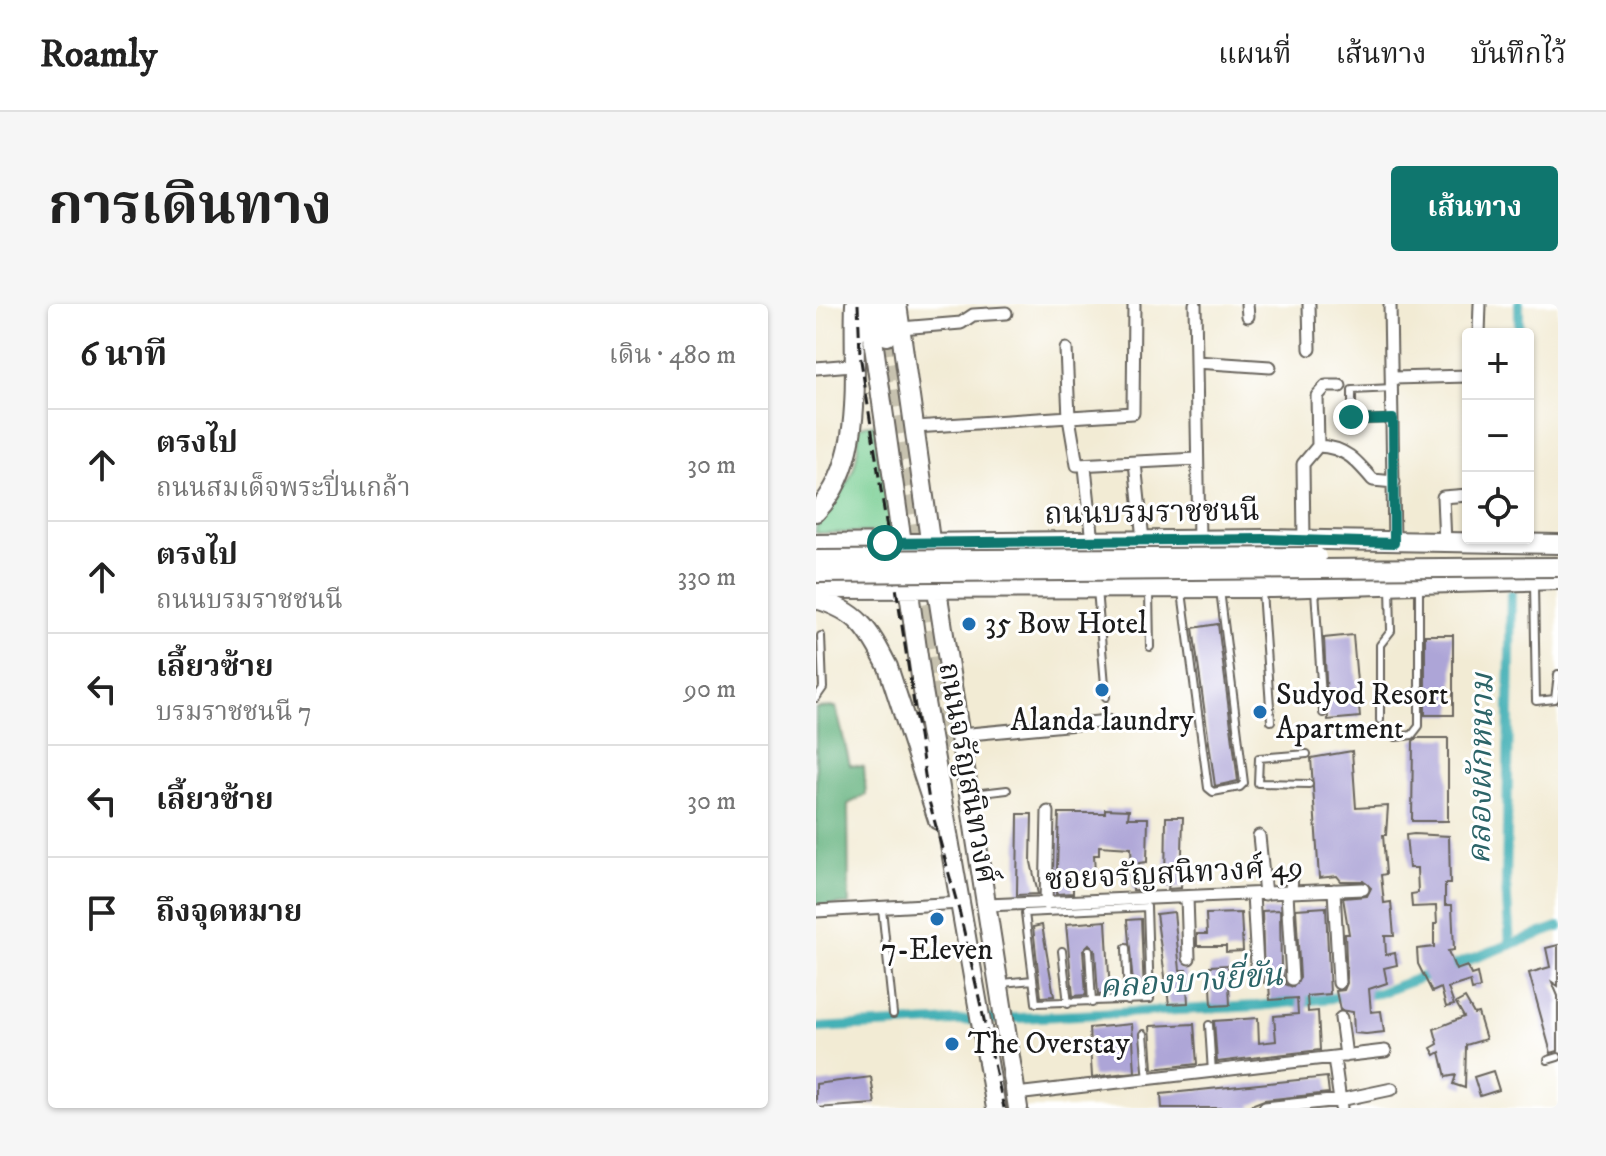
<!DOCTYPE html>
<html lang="th">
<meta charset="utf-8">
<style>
body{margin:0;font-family:"IM FELL DW Pica","Noto Serif Thai",serif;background:#f6f6f6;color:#222}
.controls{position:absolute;right:24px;top:24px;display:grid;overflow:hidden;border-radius:8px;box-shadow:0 2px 6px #0004}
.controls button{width:72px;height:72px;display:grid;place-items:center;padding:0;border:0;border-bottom:2px solid #e0e0e0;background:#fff;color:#222;font:40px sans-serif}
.stop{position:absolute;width:24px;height:24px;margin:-18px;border:6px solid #0f766e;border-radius:50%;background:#fff}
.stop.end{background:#0f766e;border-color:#fff;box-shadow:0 2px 8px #0008}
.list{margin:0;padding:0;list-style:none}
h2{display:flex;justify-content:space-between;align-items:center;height:104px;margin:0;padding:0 32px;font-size:34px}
h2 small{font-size:26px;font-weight:400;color:#767676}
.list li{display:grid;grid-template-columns:52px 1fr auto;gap:24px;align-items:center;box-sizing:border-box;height:112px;padding:0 32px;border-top:2px solid #e0e0e0}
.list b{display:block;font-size:30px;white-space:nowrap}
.list p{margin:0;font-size:26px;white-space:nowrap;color:#767676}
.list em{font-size:26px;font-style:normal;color:#767676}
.icon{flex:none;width:44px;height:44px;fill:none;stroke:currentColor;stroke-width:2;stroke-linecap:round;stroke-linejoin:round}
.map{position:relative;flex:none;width:742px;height:804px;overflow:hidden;border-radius:8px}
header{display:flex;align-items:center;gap:48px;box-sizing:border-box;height:112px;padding:0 40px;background:#fff;border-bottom:2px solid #e0e0e0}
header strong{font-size:38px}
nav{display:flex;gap:44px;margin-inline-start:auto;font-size:28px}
.intro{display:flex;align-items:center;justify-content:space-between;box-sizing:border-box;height:192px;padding:0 48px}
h1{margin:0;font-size:56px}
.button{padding:20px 36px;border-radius:8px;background:#0f766e;color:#fff;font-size:28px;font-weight:700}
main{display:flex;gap:48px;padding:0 48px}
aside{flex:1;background:#fff;border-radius:8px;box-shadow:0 2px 6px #0004}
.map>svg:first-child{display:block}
.green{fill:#78ce93;stroke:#4a7558;stroke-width:2}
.forest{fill:#62b17d;stroke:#3f664c;stroke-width:2}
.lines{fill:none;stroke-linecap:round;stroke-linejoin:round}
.canal{stroke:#3cadb3;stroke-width:10}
.building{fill:#ada5d7}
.primary-tunnel{stroke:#c7c2af;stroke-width:18;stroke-dasharray:18 9;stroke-linecap:butt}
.service-casing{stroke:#67645c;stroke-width:10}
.minor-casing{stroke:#67645c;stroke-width:15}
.primary-casing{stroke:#67645c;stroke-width:22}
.service{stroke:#fff;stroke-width:6}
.minor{stroke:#fff;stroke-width:11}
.primary{stroke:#fff;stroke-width:18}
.rail{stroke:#1c1c1c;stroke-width:3;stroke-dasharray:12 6;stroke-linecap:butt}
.primary-bridge-casing{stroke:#67645c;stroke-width:22;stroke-linecap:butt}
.primary-bridge{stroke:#fff;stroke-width:18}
.route{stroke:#0f766e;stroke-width:10}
.poi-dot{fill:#1f6fb2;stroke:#fff;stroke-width:3}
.labels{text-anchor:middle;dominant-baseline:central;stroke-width:6;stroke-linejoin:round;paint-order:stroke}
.street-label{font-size:30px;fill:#1c1c1c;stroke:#fff}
.poi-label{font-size:30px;fill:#1c1c1c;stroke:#fff;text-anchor:start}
.water-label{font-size:32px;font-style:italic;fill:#2c6468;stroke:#fff}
</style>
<header>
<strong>Roamly</strong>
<nav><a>แผนที่</a><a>เส้นทาง</a><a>บันทึกไว้</a></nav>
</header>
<div class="intro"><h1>การเดินทาง</h1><a class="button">เส้นทาง</a></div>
<main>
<aside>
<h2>6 นาที<small>เดิน · 480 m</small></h2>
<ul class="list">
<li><svg class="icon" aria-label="ahead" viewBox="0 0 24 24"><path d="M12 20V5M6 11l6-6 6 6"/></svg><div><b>ตรงไป</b><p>ถนนสมเด็จพระปิ่นเกล้า</p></div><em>30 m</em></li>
<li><svg class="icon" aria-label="ahead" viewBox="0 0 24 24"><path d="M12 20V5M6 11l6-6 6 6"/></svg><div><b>ตรงไป</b><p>ถนนบรมราชชนนี</p></div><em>330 m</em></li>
<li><svg class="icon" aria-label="left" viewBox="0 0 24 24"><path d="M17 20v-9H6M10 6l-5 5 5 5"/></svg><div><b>เลี้ยวซ้าย</b><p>บรมราชชนนี 7</p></div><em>90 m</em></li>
<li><svg class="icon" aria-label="left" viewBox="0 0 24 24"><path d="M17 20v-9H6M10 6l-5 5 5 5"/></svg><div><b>เลี้ยวซ้าย</b></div><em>30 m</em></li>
<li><svg class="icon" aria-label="arrive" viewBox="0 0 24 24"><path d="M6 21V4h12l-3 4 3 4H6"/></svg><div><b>ถึงจุดหมาย</b></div></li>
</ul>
</aside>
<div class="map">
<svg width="742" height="804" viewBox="0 0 742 804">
<rect width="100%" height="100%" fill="#fff"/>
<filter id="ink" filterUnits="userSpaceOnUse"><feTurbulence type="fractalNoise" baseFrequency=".0125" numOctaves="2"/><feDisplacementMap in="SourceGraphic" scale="16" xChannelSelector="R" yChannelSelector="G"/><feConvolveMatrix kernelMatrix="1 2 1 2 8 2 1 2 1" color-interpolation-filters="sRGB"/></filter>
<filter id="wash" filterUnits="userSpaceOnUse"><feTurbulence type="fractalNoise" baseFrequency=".006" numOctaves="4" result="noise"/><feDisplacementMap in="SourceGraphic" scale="32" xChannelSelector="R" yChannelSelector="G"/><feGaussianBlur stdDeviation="1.8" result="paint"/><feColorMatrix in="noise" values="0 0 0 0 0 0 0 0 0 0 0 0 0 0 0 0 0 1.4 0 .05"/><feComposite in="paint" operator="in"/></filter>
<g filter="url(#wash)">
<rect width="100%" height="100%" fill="#f2ebd4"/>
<path class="green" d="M52,120L61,121L79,228L0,229C0,208 24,194 33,175C42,158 42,142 43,123Z"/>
<path class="forest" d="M20,403L34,461L48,463L50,491L32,500L33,600L0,602V404Z"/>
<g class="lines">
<path class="canal" d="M703,30V0
M694,641L690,581L695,290
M0,724L442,702L563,689L742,623"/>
</g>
<g id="blocks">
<path class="building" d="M402,320L422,477L399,482L377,324Z
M537,331L544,413L512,416L508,334Z
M609,331H637V411H609Z
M601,434H632V517H596L597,437Z
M536,447L540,504L572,502L570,531H567L570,570L565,571L568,599L575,598L578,632H569L570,651L579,649L581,661L568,664L571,679L553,685L555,708L565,707L568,728L550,730L538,729L537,708L524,706L520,687L528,686L531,679L529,630H533L527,594L551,592L555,584L547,577H525L521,572L503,574L495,454Z
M289,505L313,506L312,514H332L331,558L323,559L324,586H317L315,544L283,542V551H278L279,569L257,570V589L240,590L243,509H289Z
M202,510H216L215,558L222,590L201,591Z
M350,513H367L365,584L352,585L353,580H349Z
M598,530L633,532L634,580H629V601H636L638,646L632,647L640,666L651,662L655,671L661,669L664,684L656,686L654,677L632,684L638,701L630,703L625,684L616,688L602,660L601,645L618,643V620H621L620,602L596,603L595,590L602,589L601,564H593L590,531Z
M510,603L514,690L491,692L492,708L502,707L504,746L401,758L398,717L442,714L443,739L460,737L458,712L482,710L481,694L454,696L453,679H448L446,607L464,606L465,664L469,680L477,683L484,674L480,605Z
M358,608L364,666H370L372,699L353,700L340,610Z
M425,609L427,647L410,648V642H381V630H391L390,610Z
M325,615L328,689L318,690L311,616Z
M290,617L294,690L282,691L279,646L273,640L267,646L270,691L257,692L250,620Z
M226,621L238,692L225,693L217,623Z
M742,641V682L736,678L742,692V747L735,749L713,669L734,663L730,644Z
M412,661L414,701L396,702L394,662Z
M649,694L658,710L662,709L670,735L650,741L649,784L637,780L640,771L630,773L624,748L619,751L615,744L622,740L618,725L648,713L640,699Z
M316,720L319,768L276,773L273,724Z
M378,720L381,760L337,765L334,722Z
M677,767L683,786L664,792L658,773Z
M55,773L59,800L0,804V780Z
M511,773L513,789L448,796L435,801L436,804H346L345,790Z"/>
</g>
</g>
<g filter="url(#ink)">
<use href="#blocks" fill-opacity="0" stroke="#67645c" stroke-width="2"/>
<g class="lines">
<path class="primary-tunnel" d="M71,32L135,444"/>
<g class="service-casing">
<path id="service" d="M577,84L536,86V116L577,115
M718,280L720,397L739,395L742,370
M281,285L290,393
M499,286L507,409
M446,287L455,417
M333,288L334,343
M366,288L392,484L397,488L424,483L428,479L404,286
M0,394L7,384L5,332
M564,416V341L575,327L574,282
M580,433L596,431L603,422V281
M491,450L443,454L442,479L493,480
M157,490L191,486
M331,603L334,695L220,699L209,609Z
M66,604L77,710
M310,644L312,697
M273,646L276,699
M246,647L252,700
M187,679L217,676
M393,721L396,769
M328,730L332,777
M732,756L742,753"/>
</g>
<g class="minor-casing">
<path id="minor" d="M379,0L383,236
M431,0L432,12
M493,0L494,45
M574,0L578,239
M85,24L145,19L157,11L190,9
M663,30L664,0
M250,45L253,114L261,161L381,155
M380,58L454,63
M0,64L36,61
M577,74L652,72
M99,123L317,109L318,0
M502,142L501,92L510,82H524
M319,159L327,236
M269,163L277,238
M488,236L487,160L502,142C529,143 540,156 557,176L578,178
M629,239L627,193L652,191
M143,431L293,417
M443,532L449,590
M518,586L523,679
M475,588L476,570
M471,589L476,675
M437,590L441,661
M371,593L373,654
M230,600L232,508
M171,601L547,585
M0,607L145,599
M525,714L530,752
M518,754L525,804
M200,790L569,747
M449,804L524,796L576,785"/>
</g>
<g class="primary-casing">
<path id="primary" d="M52,0L107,387L180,804
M66,0L71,32
M81,0L121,286L202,804
M0,208C51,156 36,68 39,0
M0,240L449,235L742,240
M0,285L457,284L742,276
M0,295C42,307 53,325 72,363L122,516"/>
</g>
<use href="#service" class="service"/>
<use href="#minor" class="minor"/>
<use href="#primary" class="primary"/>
<path class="rail" d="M42,0L44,50L113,497L144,610L188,804"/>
<g class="primary-bridge-casing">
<path id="primary-bridge" d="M0,256L501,253
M0,269L742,263"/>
</g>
<use href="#primary-bridge" class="primary-bridge"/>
</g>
</g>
<g class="lines" filter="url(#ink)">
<path class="route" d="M69,239L449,235L578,239L577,115L537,116L535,113"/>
</g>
<g class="poi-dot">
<circle cx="153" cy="320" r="8"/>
<circle cx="286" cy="386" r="8"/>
<circle cx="444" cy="408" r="8"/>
<circle cx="121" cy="615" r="8"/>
<circle cx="136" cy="740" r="8"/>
</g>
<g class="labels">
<g class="street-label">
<text transform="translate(336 209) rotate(-1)">ถนนบรมราชชนนี</text>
<text transform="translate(151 469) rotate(80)">ถนนจรัญสนิทวงศ์</text>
<text transform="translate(358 570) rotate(-3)">ซอยจรัญสนิทวงศ์ 49</text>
</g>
<g class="poi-label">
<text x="169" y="320">35 Bow Hotel</text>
<text x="460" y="391">Sudyod Resort<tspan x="460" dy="34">Apartment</tspan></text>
<text x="286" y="417" text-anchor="middle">Alanda laundry</text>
<text x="121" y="646" text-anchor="middle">7-Eleven</text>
<text x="152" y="740">The Overstay</text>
</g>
<g class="water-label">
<text transform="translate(666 465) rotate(-89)">คลองผักหนาม</text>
<text transform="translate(375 678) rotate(-4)">คลองบางยี่ขัน</text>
</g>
</g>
</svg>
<div class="controls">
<button>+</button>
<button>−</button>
<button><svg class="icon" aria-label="locate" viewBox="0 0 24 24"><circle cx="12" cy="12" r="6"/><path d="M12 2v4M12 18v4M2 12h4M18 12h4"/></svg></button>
</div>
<div class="stop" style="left:69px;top:239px"></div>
<div class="stop end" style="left:535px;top:113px"></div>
</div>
</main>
